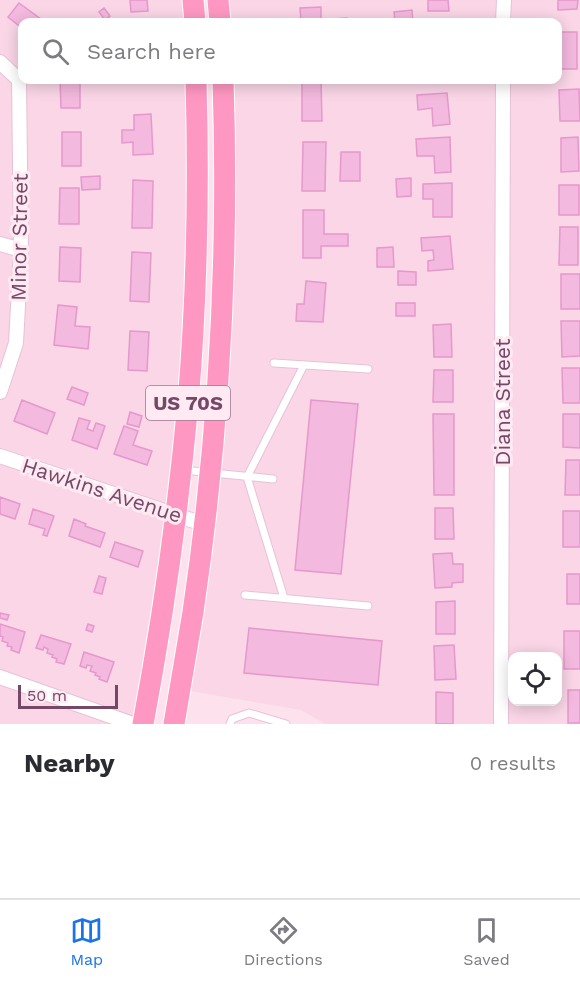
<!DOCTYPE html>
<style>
body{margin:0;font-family:"Work Sans",sans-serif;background:#f7f7f7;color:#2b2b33}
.controls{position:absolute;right:18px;bottom:18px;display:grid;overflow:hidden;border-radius:12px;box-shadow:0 3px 15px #0003}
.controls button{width:54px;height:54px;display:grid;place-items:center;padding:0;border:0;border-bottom:2px solid #e1e1e2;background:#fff;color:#2b2b33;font:30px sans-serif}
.scale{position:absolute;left:18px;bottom:15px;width:100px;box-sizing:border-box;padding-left:6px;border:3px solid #754867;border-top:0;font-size:16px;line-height:21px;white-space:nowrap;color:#754867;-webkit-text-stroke:4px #ffe9f2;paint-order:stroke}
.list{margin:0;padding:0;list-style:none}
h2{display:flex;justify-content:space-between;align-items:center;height:78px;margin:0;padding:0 24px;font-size:26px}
h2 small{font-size:20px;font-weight:400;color:#7c7c81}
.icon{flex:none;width:33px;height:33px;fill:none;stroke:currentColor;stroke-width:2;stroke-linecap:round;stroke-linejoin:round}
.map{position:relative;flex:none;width:580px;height:724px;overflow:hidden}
.search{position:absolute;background:#fff;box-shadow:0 3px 15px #0003;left:18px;right:18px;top:18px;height:66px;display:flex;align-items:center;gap:15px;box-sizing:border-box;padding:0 21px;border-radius:12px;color:#7c7c81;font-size:22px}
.sheet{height:174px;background:#fff}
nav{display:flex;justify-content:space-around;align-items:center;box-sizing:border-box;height:84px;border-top:2px solid #e1e1e2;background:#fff;font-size:16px;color:#7c7c81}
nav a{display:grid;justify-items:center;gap:3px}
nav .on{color:#1a73e8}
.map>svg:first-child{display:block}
.residential{fill:#fad6e7;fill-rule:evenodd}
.building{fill:#f3b9de;stroke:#e698cc;stroke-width:1.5}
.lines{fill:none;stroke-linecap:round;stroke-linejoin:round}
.lane-casing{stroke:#e6c2d7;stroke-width:9}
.street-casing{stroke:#e6c2d7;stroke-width:16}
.primary-casing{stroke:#fff;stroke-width:23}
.lane{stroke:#fff;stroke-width:7}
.street{stroke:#fff;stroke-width:14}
.primary{stroke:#fe98c2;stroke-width:21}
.labels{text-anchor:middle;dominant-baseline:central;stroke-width:6;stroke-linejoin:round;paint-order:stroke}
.shield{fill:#ffe9f2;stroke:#9e7891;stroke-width:1.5}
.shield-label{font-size:20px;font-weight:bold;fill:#754867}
.street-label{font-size:21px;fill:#754867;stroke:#ffe9f2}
</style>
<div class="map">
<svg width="580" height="724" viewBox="0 0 580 724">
<rect width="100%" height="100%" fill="#fde2ed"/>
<path class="residential" d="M0,0H184L185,22H22V80H188L189,208L183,361L156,609L134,724H0Z
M228,0H580V724H325L301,710L190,691L230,80H558V22H228ZM512,656H558V702H512Z"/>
<path class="building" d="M130,0H147L148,11L131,12Z
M428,0H448L449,11H428Z
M558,0H578L577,9L558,10Z
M19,3L45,22H22V28L8,17Z
M321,7V22H301L300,8Z
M104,8L110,16L105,20L99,12Z
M412,10L413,22H395L394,12Z
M347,18V22H333V19Z
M559,32H577V69H559Z
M60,80H80V108H61Z
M133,80H153V82L133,83Z
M302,80H321L322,121H302Z
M579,89L580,121H560L559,90Z
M447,93L450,124L433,126L432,108L418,110L417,95Z
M151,114L153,154L133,155V142L122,143V130H134V115Z
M62,132H81V166H62Z
M450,137L451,172L435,173L434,156H417L416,139Z
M578,137L579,171L561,172V138Z
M303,142H326L325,191H302Z
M341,152H360V181H340Z
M100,176V189L82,190L81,177Z
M411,178V196L397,197L396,179Z
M133,180L153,181L152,228H132Z
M452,183V217H433V199H423V184Z
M559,185H579V215H559Z
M60,188H79V224H59Z
M303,210H324V234H348V246H321V258H303Z
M560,227H578V265H559Z
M450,236L453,269L428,271V261L434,260L433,250L422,251L421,238Z
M60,247L81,248L80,282L59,281Z
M393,247L394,267H377V248Z
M132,252L151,253L149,302L130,301Z
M398,271L416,272V285H398Z
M561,274H580V309H561Z
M306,281L326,283L323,322L296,321L297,304H304Z
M396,303H415V316H396Z
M58,305L77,307L75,326L90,327L88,349L54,345Z
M561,321H580V356L562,357Z
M451,324L452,357H434L433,325Z
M130,331L149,332L147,371L128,370Z
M562,368H580V403H563Z
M434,370H453V402H433Z
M72,387L88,393L84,405L67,399Z
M22,400L55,413L47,434L14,421Z
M311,400L358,404L341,574L295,570Z
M130,412L142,416L139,427L127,424Z
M433,414H454V495H434Z
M563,414H580V448L563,447Z
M79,418L90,421L87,429L93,431L96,423L105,426L97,449L72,440Z
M124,426L138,431L133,445L152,451L147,465L114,454Z
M566,460H580V495H565Z
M0,497L20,504L15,519L0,514Z
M435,508H453L454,539H435Z
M33,509L54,516L47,536L43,535L45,529L29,524Z
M563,511H580V547H563Z
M74,519L86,524L85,526L105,533L100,547L69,536Z
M115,542L143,551L138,567L110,557Z
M452,553L453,564H463V582L452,583V587L435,588L433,554Z
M567,574H580V604H567Z
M99,576L106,578L102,594L94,592Z
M455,601V634H436V602Z
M0,613L9,615L7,620L0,618Z
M0,624L25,632L19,653L11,650L12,647L7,646L8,643L2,641L3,637L0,636Z
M88,624L94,626L92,632L86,630Z
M249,628L382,641L378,685L244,673Z
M564,631H580V669H564Z
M41,635L71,644L64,664L56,662L57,659L52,657L53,655L47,653L48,649L44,647L43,650L36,648Z
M454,645L456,679L435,680L434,646Z
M84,652L114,662L107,682L99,679L100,677L95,675L96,673L90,671L92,666L87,665L86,668L80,666Z
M568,690H580V723H568Z
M436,692L453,693V724H436Z"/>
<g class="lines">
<g class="lane-casing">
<path id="lane" d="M274,363L368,369
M183,470L273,479
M245,595L368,606
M284,598L247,477L304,365
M230,724L232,719L249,713L286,724"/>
</g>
<g class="street-casing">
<path id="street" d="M503,22L504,0
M0,62L19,80L21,250L16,343L0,392
M0,244L21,250
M0,456L203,524
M0,677L133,724
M501,724L503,80"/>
</g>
<g class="primary-casing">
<path id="primary" d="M193,0L195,22
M218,0L220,22
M143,724C163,618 178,511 188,403C197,296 199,187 196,80
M174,724C180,687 187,649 193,612C219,436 229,257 223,80"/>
</g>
<use href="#lane" class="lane"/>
<use href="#street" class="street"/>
<use href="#primary" class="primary"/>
</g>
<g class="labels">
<rect class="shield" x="146" y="386" width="84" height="34" rx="4.5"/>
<g class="shield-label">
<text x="188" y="403">US 70S</text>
</g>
<g class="street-label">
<text transform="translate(19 237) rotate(-89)">Minor Street</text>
<text transform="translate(502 402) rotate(-90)">Diana Street</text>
<text transform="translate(102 490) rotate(18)">Hawkins Avenue</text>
</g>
</g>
</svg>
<div class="controls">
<button><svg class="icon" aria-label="locate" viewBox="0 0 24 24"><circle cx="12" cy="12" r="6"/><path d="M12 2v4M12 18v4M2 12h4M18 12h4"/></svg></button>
</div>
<div class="scale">50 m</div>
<div class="search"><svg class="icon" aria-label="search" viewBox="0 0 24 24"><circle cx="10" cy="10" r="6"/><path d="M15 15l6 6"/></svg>Search here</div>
</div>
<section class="sheet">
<h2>Nearby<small>0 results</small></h2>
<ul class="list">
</ul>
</section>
<nav>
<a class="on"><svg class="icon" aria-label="map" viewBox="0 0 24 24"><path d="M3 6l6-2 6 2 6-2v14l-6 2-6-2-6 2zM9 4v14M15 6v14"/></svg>Map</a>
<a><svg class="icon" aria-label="directions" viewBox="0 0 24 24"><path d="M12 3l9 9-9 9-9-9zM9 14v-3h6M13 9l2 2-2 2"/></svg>Directions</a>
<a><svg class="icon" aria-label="saved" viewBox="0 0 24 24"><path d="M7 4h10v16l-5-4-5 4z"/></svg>Saved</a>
</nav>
